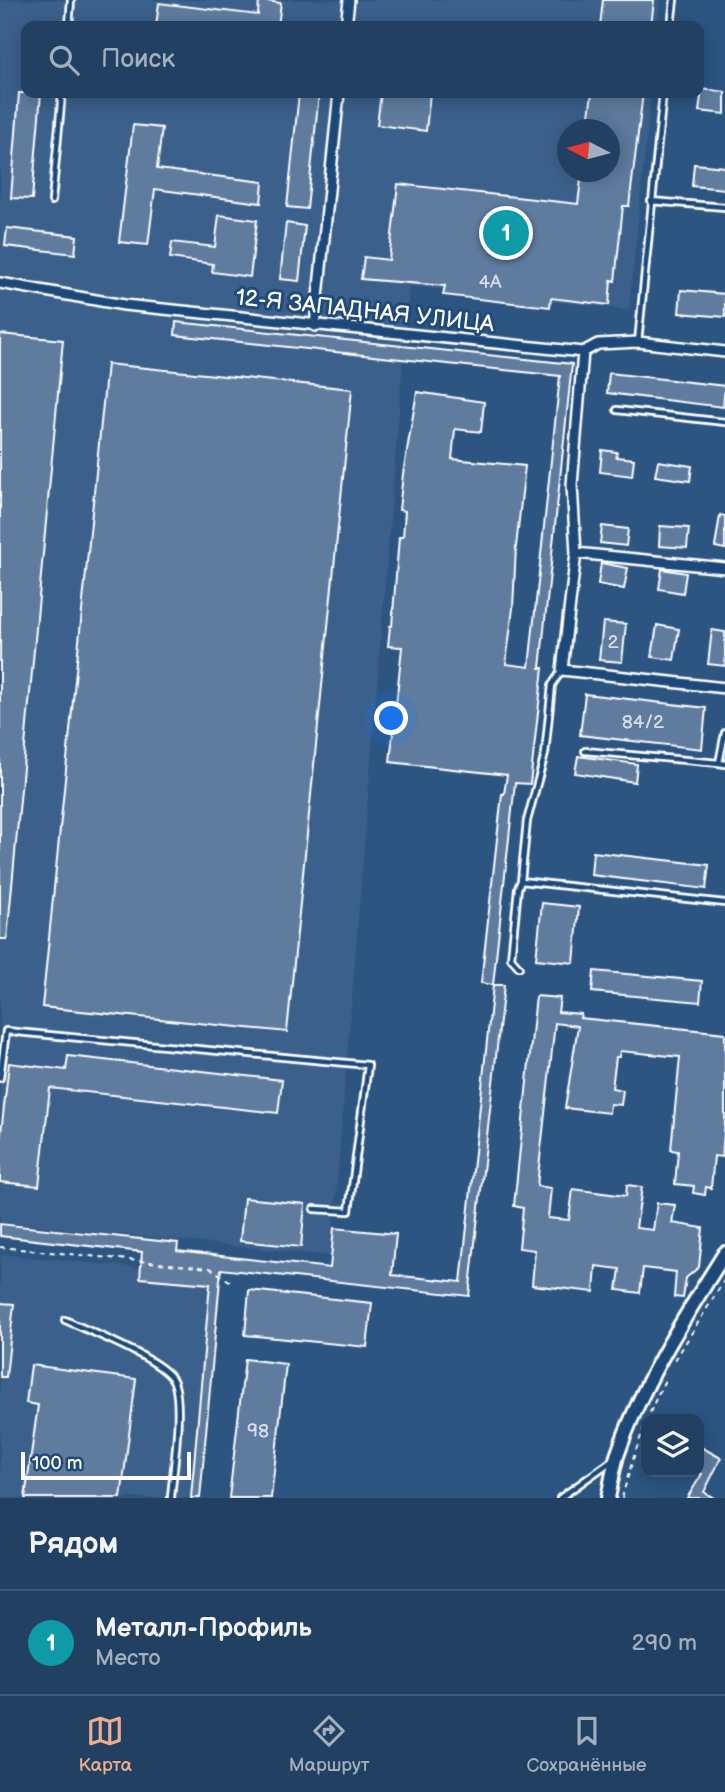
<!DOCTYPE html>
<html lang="ru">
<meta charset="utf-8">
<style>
body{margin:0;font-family:"Balsamiq Sans",sans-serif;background:#294768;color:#f1f3f6}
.controls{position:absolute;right:21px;bottom:21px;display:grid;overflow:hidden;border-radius:14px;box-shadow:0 4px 18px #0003}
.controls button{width:63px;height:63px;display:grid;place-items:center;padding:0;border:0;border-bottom:2px solid #3e5977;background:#214062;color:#f1f3f6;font:35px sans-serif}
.compass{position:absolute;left:557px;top:119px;width:63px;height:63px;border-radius:50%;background:#214062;box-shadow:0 4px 18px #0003;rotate:276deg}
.scale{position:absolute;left:21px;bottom:18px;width:170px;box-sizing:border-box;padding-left:7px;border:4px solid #fff;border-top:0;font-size:19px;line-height:24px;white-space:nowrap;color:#fff;-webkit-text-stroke:5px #1f4a7a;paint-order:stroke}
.you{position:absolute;left:392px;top:719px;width:24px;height:24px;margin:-18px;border:5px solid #fff;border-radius:50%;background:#1a73e8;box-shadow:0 0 0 10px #1a73e833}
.badge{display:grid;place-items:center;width:46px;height:46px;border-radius:50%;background:#eead8d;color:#fff;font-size:23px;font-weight:700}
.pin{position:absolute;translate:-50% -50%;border:4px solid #fff;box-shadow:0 2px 7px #0006}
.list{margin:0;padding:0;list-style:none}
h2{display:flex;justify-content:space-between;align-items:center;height:91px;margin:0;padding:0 28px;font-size:30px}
h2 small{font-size:23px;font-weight:400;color:#a2afbe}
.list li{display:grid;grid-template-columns:46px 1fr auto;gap:21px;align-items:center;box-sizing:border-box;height:105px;padding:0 28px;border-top:2px solid #3e5977}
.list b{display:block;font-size:26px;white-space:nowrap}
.list p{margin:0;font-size:23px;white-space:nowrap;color:#a2afbe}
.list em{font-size:23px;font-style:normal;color:#a2afbe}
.icon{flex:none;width:38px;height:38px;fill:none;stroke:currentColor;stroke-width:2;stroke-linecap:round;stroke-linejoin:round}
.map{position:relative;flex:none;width:725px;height:1498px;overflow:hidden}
.search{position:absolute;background:#214062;box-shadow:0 4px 18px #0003;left:21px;right:21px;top:21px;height:77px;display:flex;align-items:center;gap:18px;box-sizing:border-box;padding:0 24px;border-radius:14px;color:#a2afbe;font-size:26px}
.sheet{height:196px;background:#214062}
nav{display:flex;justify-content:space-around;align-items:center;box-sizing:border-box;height:98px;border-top:2px solid #3e5977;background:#214062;font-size:19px;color:#a2afbe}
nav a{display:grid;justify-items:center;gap:4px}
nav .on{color:#eead8d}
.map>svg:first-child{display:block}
.built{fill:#3b618b;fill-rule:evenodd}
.building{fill:#5e7c9f;stroke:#fff;stroke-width:2}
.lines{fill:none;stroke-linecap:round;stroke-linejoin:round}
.lane-casing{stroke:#fff;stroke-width:10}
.street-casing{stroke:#fff;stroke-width:14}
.secondary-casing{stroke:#fff;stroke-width:18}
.path{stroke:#fff;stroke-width:2;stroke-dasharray:5 5;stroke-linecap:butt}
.lane{stroke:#1f4a7a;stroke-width:4.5}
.street{stroke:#1f4a7a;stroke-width:9}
.secondary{stroke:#1f4a7a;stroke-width:12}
.labels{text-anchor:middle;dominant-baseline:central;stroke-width:6;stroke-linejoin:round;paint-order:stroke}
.number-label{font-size:19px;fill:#d7dee7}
.street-label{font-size:23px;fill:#fff;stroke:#1f4a7a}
</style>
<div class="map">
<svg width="725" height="1498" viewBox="0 0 725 1498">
<rect width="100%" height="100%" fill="#2c5582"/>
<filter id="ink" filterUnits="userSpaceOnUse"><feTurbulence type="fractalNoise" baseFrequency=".0143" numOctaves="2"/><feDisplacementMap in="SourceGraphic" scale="14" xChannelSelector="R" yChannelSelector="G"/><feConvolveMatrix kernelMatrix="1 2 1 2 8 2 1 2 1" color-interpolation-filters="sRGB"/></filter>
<g filter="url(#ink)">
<path class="built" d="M0,0H660L658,26H26V93H651L629,310L409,286L331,1256L0,1222ZM568,130H610V172H568Z
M0,1254L141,1268L140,1278L210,1284L191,1498H0Z"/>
<path class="building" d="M259,0L281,3L278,26H156L159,3L258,15Z
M603,0H654L651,26H600Z
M702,89L725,92V114L699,111Z
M19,93H41L32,199L11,198Z
M299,93H319L307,209L287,207Z
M381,93H430L426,131L377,125Z
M592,93H643L629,206H623L615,281L611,280L609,305L551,298L550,307L443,295L445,286L361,279L364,257L389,260L398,184L578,204L582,172H610V130H587Z
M133,125L162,128L157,169L263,182L261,203L155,189L148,245L119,242Z
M694,164L725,167V189L692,186Z
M219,215L257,220L250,277L212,272L213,264L170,258L172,242L215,247Z
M286,223L305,226L299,281L280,279Z
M7,228L77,236L75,254L5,246Z
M681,290L725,294V317L679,313Z
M176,322L572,364L540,668H543L530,784L515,783L493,985L481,983L502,794H504L507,775L390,762L402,647L388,646L390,626H392L399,537H403L405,511L399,510L403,474L417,392L484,402L481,432L455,429L452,459L525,466L516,547L513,608L506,664L529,667L560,376L175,335Z
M0,334L63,340L7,939H0Z
M107,364L352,389L287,1032L42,1007Z
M609,373L725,386L723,407L607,393Z
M602,450L617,452L616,457L634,459L632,476L600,472Z
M658,461L692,466L690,481L655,476Z
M720,515L725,516V549L715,547Z
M602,526L628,529L626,546L600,543Z
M660,526L689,528L687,548L659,546Z
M601,563L628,568L624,589L598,584Z
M662,569L686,573L683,593L659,589Z
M603,622L626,624L622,662L599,660Z
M657,625L679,629L674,660L652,657Z
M712,630L725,632V666L708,664Z
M585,694L706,708L702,749L580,735Z
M578,756L637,764L635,782L575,773Z
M593,852L709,865L706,889L591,875Z
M542,903L579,907L574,963L536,959Z
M594,971L702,981L700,1002L592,992Z
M493,985H504L469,1296L221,1269L200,1498H191L210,1284L140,1278L142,1252L0,1236V1224L178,1243L177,1251L330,1268L334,1228L396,1234L392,1275L461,1282Z
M536,996L560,998L558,1012L581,1014L580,1018L725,1033V1122L722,1157L714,1156L711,1188L706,1187L705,1195L693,1193L694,1186L675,1184L678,1151L671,1150L680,1057L620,1051L619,1057H616L612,1088L623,1090L621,1105L610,1104L609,1113L565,1108L578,1026L555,1023L537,1186L551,1188L548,1218L569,1220L573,1189L626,1196L627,1185L642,1187L636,1228L653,1230L657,1203L675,1205L672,1223L703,1228L699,1267L686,1278L683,1298L674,1297L676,1272L643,1268L640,1293L617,1290L620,1269L596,1266L594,1292L532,1285L535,1250L519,1248L523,1208L514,1206Z
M68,1056L282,1080L278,1113L50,1088L39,1186L0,1182V1142L9,1063L66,1070Z
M244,1198L305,1204L301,1247L240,1241Z
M249,1290L372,1303L367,1347L245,1335Z
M0,1303L14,1304L6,1377H0Z
M245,1359L286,1364L271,1498H229Z
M31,1365L136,1379L121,1498H25L38,1405L26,1403Z
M699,1446L721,1458L704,1492L714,1498H687L702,1474L699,1473Z"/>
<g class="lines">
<g class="lane-casing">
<path id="lane" d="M69,26L71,0
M671,26L674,0
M52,201L62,93
M651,201L725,207
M638,342L663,93
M617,410L725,422
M725,733L719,763L725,764
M585,751L719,763
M521,881L527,821L545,754L552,685L562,670
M519,967L511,958L518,888L521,881L725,903
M0,1078L6,1031L368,1065L349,1211L314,1209
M65,1320C89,1331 161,1359 173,1380C184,1401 173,1472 171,1498
M560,1498L613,1460"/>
</g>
<g class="street-casing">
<path id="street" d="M346,26L349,0
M0,283L124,305L583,352L598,344L638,342L725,352
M315,326L339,93
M583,352L572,485L576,553L562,670L725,688
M576,553L725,568"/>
</g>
<g class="secondary-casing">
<path id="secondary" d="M608,1498C611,1484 613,1469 617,1456C642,1383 684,1318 725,1253"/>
</g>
<path class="path" d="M0,1247L210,1268L234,1284
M675,1360L725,1279
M622,1498C633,1456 646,1417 666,1378"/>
<use href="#lane" class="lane"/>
<use href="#street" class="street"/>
<use href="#secondary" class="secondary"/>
</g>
</g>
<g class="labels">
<g class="number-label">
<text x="490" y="282">4А</text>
<text x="613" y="642">2</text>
<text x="643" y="722">84/2</text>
<text x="258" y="1431">98</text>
</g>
<g class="street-label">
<text transform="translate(365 311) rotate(6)">12-Я ЗАПАДНАЯ УЛИЦА</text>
</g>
</g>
</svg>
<div class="controls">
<button><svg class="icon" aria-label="layers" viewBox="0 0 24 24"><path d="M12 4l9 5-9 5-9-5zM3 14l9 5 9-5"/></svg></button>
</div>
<svg class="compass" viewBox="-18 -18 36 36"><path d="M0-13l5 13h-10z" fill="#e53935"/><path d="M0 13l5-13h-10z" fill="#a2afbe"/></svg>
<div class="scale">100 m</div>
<div class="you"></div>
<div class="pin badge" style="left:506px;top:233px;background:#0f9aa8">1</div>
<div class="search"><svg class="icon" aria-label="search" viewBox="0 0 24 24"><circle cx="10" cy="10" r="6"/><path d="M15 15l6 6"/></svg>Поиск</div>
</div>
<section class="sheet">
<h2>Рядом<small></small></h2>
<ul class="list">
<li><span class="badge" style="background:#0f9aa8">1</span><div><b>Металл-Профиль</b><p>Место</p></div><em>290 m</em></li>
</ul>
</section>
<nav>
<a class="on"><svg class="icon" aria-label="map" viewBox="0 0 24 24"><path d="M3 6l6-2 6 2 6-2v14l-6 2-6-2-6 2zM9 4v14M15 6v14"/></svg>Карта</a>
<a><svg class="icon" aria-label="directions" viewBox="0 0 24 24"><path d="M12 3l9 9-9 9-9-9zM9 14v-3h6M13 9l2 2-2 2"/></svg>Маршрут</a>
<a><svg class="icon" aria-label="saved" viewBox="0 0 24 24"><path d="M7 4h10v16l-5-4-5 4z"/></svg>Сохранённые</a>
</nav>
